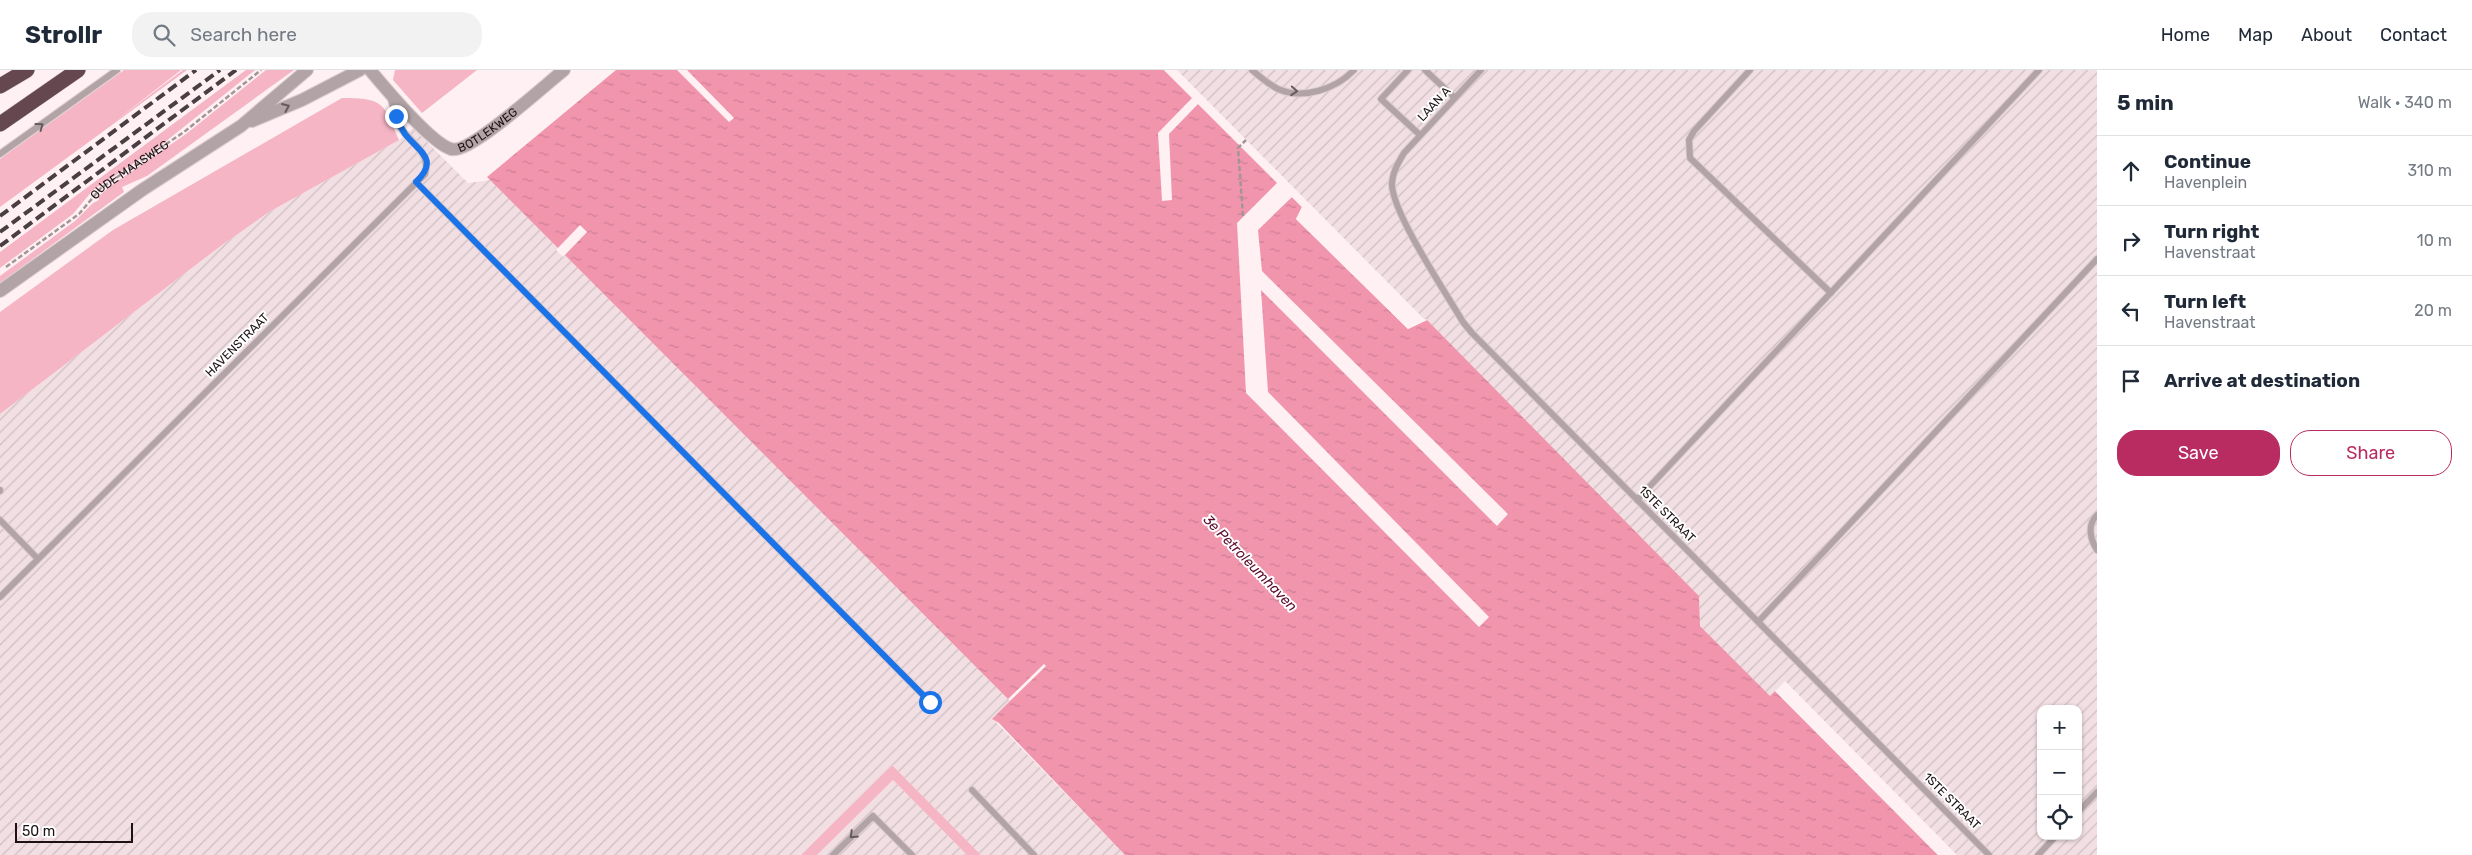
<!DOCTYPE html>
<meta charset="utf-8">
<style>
body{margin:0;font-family:Rubik,sans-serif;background:#f2f2f3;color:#1f2937}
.controls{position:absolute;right:15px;bottom:15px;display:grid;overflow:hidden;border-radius:10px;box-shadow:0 1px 4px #0004}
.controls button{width:45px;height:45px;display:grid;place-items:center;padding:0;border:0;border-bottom:1px solid #e0e1e3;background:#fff;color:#1f2937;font:25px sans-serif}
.scale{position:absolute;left:15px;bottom:12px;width:118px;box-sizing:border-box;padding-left:5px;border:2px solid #1c1114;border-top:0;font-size:14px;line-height:18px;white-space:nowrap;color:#1c1114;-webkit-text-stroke:4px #fff;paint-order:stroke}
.stop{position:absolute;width:15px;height:15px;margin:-11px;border:4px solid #1a73e8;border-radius:50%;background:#fff}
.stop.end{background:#1a73e8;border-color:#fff;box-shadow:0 1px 5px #0008}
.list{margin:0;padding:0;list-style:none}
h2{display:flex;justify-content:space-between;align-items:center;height:65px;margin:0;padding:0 20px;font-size:21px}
h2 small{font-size:16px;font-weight:400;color:#747a83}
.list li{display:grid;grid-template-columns:32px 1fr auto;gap:15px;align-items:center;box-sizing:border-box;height:70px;padding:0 20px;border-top:1px solid #e0e1e3}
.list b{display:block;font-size:19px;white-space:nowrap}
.list p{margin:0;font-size:16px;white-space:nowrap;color:#747a83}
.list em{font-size:16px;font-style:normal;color:#747a83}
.actions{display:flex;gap:10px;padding:15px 20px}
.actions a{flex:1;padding:11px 0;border:1px solid #b82c61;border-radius:20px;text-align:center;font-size:18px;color:#b82c61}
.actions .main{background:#b82c61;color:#fff}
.icon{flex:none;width:28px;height:28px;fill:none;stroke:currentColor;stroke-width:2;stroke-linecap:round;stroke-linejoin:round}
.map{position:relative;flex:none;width:2097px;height:785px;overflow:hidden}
header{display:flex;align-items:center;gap:30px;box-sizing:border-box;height:70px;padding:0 25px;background:#fff;border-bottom:1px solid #e0e1e3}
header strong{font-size:24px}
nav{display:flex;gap:28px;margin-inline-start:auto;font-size:18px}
.search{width:350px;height:45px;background:#f2f2f3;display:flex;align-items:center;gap:12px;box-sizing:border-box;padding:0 18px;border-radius:20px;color:#747a83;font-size:19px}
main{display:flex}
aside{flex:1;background:#fff}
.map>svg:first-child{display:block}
.industrial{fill:url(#industrial-furrows);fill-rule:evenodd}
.grass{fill:#f5b5c5}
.water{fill:url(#water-ripples)}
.pier{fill:#fef0f3}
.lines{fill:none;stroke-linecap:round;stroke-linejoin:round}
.service-casing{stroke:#dacccf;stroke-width:8}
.minor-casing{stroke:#dacccf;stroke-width:14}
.motorway-casing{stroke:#dacccf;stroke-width:16}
.path{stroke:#a29598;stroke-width:2.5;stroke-dasharray:5 2.5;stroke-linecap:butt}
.service{stroke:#b2a3a6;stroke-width:6}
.minor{stroke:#b2a3a6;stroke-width:12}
.motorway{stroke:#65484f;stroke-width:15}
.rail{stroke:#493e41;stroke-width:4;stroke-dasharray:10 5;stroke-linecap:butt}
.oneway{stroke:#675a5d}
.route{stroke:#1a73e8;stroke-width:6}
.labels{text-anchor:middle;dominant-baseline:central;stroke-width:4;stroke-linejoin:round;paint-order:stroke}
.street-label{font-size:12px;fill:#1c1114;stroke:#fff}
.water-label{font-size:14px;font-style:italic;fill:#5c0a2b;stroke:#fff}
</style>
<header>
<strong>Strollr</strong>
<div class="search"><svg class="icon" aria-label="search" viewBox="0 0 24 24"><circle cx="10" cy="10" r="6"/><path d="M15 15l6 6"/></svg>Search here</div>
<nav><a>Home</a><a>Map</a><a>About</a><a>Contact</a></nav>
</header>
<main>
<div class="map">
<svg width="2097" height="785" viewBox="0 0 2097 785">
<defs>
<pattern id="industrial-furrows" width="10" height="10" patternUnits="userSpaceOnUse" patternTransform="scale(1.25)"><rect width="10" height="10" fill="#f1dfe3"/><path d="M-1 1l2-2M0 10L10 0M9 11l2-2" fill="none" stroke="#cebec2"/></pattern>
<pattern id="water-ripples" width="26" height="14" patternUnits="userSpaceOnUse" patternTransform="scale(1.25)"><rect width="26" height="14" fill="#f195ad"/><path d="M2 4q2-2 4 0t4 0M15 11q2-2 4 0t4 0" fill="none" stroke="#ce7f94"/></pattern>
</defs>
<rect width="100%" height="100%" fill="#fef0f3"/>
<path class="industrial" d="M1177,0H2097V785H1957L1785,611L1770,627L1700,556L1699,526ZM2041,639H2078V766H2041Z
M413,58L468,113L490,110L1008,629L1010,631L993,649L1125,785H981L892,695L801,785H0V344L222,175L269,142L399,70Z
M893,710L967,785H817Z"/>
<path class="grass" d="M124,0H181L114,52L183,0H187L0,137V89Z
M246,0H255L160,76L93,120L73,144L0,198V182Z
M266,0H294L147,106L122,117L124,122L0,213V206L75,151L93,133L99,130L98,127L109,117L186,64Z
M395,0H477L422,43L393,10Z
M342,28C385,28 384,34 399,70L269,142L222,175L0,344V242L113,160Z
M892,695L981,785H967L893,710L817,785H801Z"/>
<path class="water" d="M616,0H1164L1302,137L1296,149L1408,259L1427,250L1699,526L1700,556L1770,626L1775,621L1938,785H1125L999,653L992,649L1010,631L487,107Z"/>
<path class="pier" d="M677,0H687L734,48L729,52Z
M1164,0H1168L1304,135L1299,148L1408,256L1425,249L1427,250L1408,259L1296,149L1302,137L1292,127L1258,160L1262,201L1508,444L1497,456L1261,220L1268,322L1489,547L1479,557L1246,323L1237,153L1277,113L1198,34L1169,64L1172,130L1162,131L1158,63L1192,28Z
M580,155L587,162L563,187L556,180Z
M1044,594L1046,596L1010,631L1008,629Z
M1777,619L1940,783L1941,785H1938L1775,621Z"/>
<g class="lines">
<g class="service-casing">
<path id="service" d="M1252,0C1260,7 1268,14 1278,19C1303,30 1336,19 1354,0
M1408,0L1381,29L1420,65
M1425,0L1455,28
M1481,0L1404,83C1398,93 1392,103 1392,115C1393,144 1446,223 1463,252L1472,263L1989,785
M1750,0L1694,61L1689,70L1690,88L1831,223
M0,84L117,0
M416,112L930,632
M0,421V420
M1637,430L2039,0
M2097,445C2087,455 2090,469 2097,480
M0,450L38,489
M0,527L425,104C431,82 412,75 401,58C396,49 394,39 391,29
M1758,552L2097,189
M972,720L1034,785
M2078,742L2097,722
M833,785L873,746L912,785
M2038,785L2056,766"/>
</g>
<g class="minor-casing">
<g id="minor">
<path id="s2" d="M370,0C385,18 431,73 451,79C469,85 546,14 564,0"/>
<path d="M252,51L302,30L360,0"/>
<path d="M0,221L142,120L241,56L307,0"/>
</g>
</g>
<g class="motorway-casing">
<path id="motorway" d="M0,16L27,0
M0,54L78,0"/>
</g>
<g class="path">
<path d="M1243,146L1238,78L1246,70"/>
<path id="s1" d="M6,197L79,144L101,118L184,62L261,0"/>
</g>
<use href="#service" class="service"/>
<use href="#minor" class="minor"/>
<use href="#motorway" class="motorway"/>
<path class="rail" d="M0,146L196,0
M0,162L220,0
M0,176L236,0"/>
</g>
<defs><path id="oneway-chevron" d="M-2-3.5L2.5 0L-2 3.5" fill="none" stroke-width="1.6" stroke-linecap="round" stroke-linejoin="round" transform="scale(1.25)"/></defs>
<g class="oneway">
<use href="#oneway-chevron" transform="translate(1294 21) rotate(4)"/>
<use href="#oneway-chevron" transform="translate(286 37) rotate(-23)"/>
<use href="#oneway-chevron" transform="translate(40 56) rotate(-36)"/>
<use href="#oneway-chevron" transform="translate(853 765) rotate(136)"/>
</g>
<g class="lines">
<path class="route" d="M396,46C398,52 401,58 405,64C419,82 440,89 416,112L930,632"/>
</g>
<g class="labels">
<g class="street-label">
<text transform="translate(1434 34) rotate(-47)">LAAN A</text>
<text stroke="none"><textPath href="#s2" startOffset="156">BOTLEKWEG</textPath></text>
<text stroke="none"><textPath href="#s1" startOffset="158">OUDE MAASWEG</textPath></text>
<text transform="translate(237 275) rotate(-45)">HAVENSTRAAT</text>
<text transform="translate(1667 444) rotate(45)">1STE STRAAT</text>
<text transform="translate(1952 731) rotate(45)">1STE STRAAT</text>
</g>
<g class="water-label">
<text transform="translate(1250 493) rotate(46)">3e Petroleumhaven</text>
</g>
</g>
</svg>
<div class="controls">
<button>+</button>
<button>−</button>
<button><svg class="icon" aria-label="locate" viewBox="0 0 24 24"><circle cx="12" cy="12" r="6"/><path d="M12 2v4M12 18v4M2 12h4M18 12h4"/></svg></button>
</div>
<div class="scale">50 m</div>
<div class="stop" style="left:930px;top:632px"></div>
<div class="stop end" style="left:396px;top:46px"></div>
</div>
<aside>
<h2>5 min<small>Walk · 340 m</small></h2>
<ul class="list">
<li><svg class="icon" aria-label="ahead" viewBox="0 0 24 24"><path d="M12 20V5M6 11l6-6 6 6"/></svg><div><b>Continue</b><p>Havenplein</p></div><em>310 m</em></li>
<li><svg class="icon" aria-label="right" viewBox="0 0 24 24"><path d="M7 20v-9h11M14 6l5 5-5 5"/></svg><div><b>Turn right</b><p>Havenstraat</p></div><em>10 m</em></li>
<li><svg class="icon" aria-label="left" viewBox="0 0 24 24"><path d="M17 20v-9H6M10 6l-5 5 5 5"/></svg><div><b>Turn left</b><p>Havenstraat</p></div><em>20 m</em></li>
<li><svg class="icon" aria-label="arrive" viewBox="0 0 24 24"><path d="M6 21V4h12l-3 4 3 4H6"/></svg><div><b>Arrive at destination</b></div></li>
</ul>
<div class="actions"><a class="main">Save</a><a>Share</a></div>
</aside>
</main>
